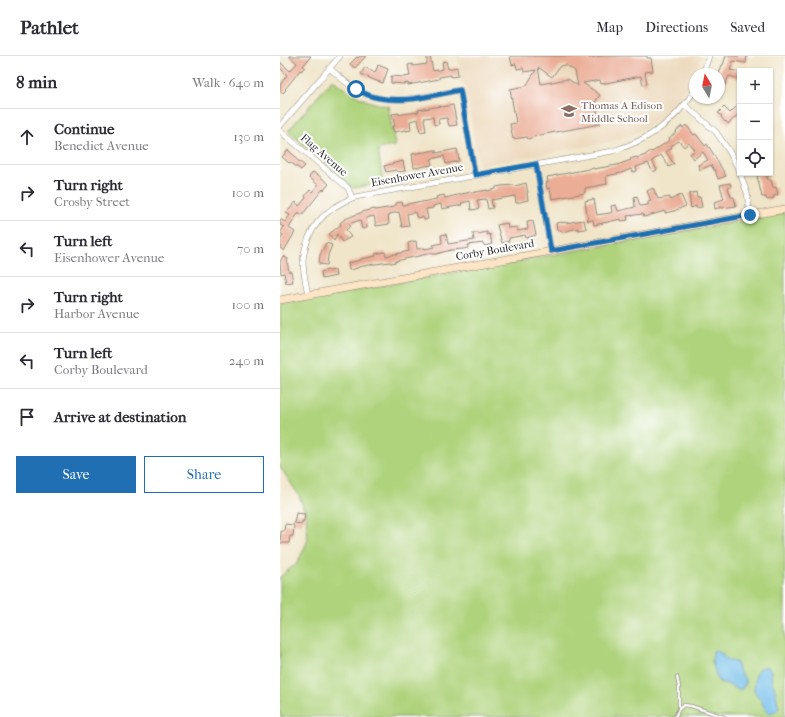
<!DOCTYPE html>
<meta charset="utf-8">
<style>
body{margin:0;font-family:"IM FELL French Canon",serif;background:#f2f2f3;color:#2b2b33}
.controls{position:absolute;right:12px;top:12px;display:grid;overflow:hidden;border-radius:0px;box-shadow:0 1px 3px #0004}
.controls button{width:36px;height:36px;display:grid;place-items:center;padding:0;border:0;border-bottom:1px solid #e1e1e2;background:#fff;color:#2b2b33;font:20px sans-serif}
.compass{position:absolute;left:409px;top:12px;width:36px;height:36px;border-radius:50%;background:#fff;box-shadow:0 1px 3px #0004;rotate:350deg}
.stop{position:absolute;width:12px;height:12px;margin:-9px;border:3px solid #1f6fb2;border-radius:50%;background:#fff}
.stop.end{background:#1f6fb2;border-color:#fff;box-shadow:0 1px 4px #0008}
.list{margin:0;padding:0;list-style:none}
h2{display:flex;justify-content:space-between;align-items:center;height:52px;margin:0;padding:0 16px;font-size:17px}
h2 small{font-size:13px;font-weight:400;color:#7c7c81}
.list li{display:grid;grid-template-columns:26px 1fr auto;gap:12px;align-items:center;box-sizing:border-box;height:56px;padding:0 16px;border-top:1px solid #e1e1e2}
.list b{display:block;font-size:15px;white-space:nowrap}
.list p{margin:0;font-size:13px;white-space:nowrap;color:#7c7c81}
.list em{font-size:13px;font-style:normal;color:#7c7c81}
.actions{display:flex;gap:8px;padding:12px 16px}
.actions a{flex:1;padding:9px 0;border:1px solid #1f6fb2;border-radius:0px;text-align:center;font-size:14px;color:#1f6fb2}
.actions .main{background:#1f6fb2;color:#fff}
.icon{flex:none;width:22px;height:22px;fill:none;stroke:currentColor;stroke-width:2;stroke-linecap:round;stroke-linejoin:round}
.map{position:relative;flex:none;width:505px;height:661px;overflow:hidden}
header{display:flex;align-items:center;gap:24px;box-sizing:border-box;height:56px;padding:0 20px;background:#fff;border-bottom:1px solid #e1e1e2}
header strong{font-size:19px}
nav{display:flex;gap:22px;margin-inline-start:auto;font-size:14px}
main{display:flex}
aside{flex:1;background:#fff}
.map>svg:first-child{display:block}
.built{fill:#ecd8ba}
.green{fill:#afd37c;stroke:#6d7f54}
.water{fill:#70bde9;stroke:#4e748a}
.building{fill:#ebad96;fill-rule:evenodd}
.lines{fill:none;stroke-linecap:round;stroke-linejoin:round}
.lane-casing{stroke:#8e887a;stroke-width:4}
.street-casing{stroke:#8e887a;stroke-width:6}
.secondary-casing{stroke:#8e887a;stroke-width:8}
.lane{stroke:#fff;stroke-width:2.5}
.street{stroke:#fff;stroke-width:5}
.secondary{stroke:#fde5c5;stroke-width:7}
.route{stroke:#1f6fb2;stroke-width:5}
.labels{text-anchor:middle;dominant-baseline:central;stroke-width:4;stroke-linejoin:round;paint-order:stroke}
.education-label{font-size:11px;fill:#785e54;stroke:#fff;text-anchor:start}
.street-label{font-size:11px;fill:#2b2b2b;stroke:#fff}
</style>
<header>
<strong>Pathlet</strong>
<nav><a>Map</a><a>Directions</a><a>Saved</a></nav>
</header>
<main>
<aside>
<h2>8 min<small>Walk · 640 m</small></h2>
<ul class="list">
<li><svg class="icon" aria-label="ahead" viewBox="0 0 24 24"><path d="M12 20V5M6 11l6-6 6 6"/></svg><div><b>Continue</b><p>Benedict Avenue</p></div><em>130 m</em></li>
<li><svg class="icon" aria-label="right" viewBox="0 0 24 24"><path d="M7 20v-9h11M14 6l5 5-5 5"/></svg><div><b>Turn right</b><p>Crosby Street</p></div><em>100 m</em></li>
<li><svg class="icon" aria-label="left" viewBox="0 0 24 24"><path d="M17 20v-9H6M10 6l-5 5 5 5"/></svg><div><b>Turn left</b><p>Eisenhower Avenue</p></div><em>70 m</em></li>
<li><svg class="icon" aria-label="right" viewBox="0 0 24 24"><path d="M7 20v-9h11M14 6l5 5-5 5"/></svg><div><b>Turn right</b><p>Harbor Avenue</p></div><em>100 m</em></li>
<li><svg class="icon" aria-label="left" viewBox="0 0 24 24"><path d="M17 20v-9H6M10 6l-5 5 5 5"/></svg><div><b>Turn left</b><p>Corby Boulevard</p></div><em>240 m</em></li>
<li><svg class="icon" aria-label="arrive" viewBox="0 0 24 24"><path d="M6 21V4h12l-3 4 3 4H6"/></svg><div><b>Arrive at destination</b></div></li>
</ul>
<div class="actions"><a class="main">Save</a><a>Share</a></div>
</aside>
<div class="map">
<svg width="505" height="661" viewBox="0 0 505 661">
<rect width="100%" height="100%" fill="#fff"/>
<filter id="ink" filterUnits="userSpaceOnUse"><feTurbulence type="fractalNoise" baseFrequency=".025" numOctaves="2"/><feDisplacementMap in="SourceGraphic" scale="8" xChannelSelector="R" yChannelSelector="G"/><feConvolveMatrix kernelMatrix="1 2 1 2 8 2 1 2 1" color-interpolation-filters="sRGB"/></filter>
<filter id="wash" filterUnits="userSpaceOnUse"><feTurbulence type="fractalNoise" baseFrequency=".012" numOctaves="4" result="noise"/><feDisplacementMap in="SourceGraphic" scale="16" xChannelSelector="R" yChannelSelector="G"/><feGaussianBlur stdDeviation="0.9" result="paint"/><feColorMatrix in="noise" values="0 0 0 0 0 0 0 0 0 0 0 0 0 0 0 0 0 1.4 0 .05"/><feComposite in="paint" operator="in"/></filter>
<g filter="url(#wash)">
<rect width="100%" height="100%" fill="#f0e5c9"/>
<path class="built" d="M177,0H421L417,12L412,23L402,39L393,50L382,60L364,73L347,81L325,87L202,109H200L199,107L185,29L181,26Z"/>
<path class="green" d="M52,24H53C70,38 87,47 108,50L115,90L98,93L103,127L73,132L8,75Z
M505,157V661H0V521L18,506L28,484L26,459L19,439L0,411V248Z"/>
<path class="water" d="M435,595C443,596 441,599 446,603C449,605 453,605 456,606L458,613L465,623L466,627L462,633C455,634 454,631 449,629C446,627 442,627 439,626L437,623L432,605L433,596Z
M484,611H488L491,615L492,627L494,630L499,652L496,655L490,657L486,655L481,644L476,638L474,635L476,617L479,613Z"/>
<g id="blocks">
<path class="building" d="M9,0H31L23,10L25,11L21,15L20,14L14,22L5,33L6,34L3,37L0,35V29L7,19L0,12V6L10,15L17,7Z
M80,0H86L75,12L70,8L77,1L78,2Z
M147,0H150L153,15L163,13L162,6L166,5L168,13L177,11L178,20L171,21V19L159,21V23L128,29V27L124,28L111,27V20L124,21L130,20L128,9L133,8V10L147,8Z
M230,0H310L309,2L321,0H367V2H371L373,15L365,16L367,28L363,29L361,20L321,28L320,24L303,27L320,39L314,48L316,50L320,68L254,80V81L248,83L247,81L233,83L230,68L236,67L230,33L246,30L256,14L244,16L243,12L237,13L236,8L232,9ZM286,9L295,15L298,30L288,23L261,28L258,11L272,21L280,10Z
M446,0H467L466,7L453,5L450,14L460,16V23L449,20L444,31L439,29V18L442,9H443Z
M98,9L108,13L103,27L94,24L81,18L85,11L95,17Z
M173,49L177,69L169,70L167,62L158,63L159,68L154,69L153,61L144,62L146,75L140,76L138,63L130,65L131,74L126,75V74L114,76L112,70H115L112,58L119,57V59L123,58L139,56L138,54L161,50L162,51Z
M458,49L460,52V57L448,68L446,65L445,66L441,61L442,60L438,57L444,51L450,57Z
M406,69L414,79L416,78L425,90L427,88L434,99L446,120L438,123L435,114H434L431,109L420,114L418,109L428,104L423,96L414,103L410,98L415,94L409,87L404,91L399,85L391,90L392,92L386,96L394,108L389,111L381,99L372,105L377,114L373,116L368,107L356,111L357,115L353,116L351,113L341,117L326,120L327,128L305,132V137L272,143L270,132L267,133L266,127L268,126L267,121L314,112V113L337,109L351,104L350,103L356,101L357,102L366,99V98L371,95L372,96L390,84L389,82L397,76L396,75L402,70L403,72Z
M177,93L179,105L166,108L164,100L151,103L152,109L134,112L132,98L156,94V97Z
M8,94L16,101L15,102L25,110L21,114L10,106L9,107L2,101Z
M123,105L125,115L117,116L116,114L106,116L104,110Z
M33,116L37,119V118L49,128L44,134L43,133L22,159L19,156L9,172L15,176L8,188L4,195L0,192V184L3,179L0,177L4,171L0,169V163L5,166L10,159L6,157L16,146L19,150L26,142L25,140L30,134L32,136L38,129L29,121Z
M486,117L488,124H491L493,132L496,131L498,139L493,140L494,142L487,144L486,141H482L477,120Z
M246,127L248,137H247L248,144L236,147L235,140L211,144L213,152L208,153L206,143L197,144L199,153L191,154L190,145L181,147L182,149L162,153L161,148L153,150V152L146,153L148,163L144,164L143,161L137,162L135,156L127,158L129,170L122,171L119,156L110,158V159H108L109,168L96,170L94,160L86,162L87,172L82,173L80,164L69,168L70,170L66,174L71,181L62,186L57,178L54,185L49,178L61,169L60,167L65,163L85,155L95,153V154L114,151V150L116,149V147L122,146L123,149L137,146V147L157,143L156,141L164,139L165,142L190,136L191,137L207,134V135L216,133V131L221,130L234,129L235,130Z
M450,127L451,131L448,132L451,141H454L456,150L442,152V151L435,153L434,146L444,143L440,129Z
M373,132L378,143L390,141V144L401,139L406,150L394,155L385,157V155L364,161L363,158L347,160L348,164L341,165V163L314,169L313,164L308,165L305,145L314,143L317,159L330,157L332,156L331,150L336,149L338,155L355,151L354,141L357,140L360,150L368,149V146L371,145L367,135Z
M416,136L417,141H420L422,151L416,152V150L411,152L409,138Z
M304,164L306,173L298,174V172L282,176L281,174H277L276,167L282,166V167L285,166V167Z
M253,165L256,179L246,182L245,179L229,182V185L222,187L217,169L227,167L228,172L237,171V175L248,173L247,166Z
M207,176V179L210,178L212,188L205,190L203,187L188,189V192L183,193L171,194L156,198H152V197L116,205V206L111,207L110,206L95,208L78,211V212L69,214L68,207L81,204V203L96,200L95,198L105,196L106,200L129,195L128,187L136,185L137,193L145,192V193L154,191L153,189L162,187L161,179L166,178L168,188L194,184L193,177H198V178Z
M46,187L52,189L48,199L47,209L39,208L40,199Z
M3,200L8,203L7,205L9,216L11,215L13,226L6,227L4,217L1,218L0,206Z
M48,214L49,215L55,214L56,220L42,223L41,216Z
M16,457L25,458L24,465H22V468L14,467Z
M5,468L14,469L13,480H10L9,487H0L1,475H4Z"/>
</g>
</g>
<g filter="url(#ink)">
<use href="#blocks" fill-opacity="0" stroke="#8e887a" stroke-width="1"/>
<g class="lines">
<g class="lane-casing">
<path id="lane" d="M397,621L399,631V653
M395,661L399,653L404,649L411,650L444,661"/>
</g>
<g class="street-casing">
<path id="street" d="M49,12C58,19 66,27 75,33C108,53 146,40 180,34L195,119
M423,18L429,0
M405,49L436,76L449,95L460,116
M0,70L60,0
M0,75L68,132L72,142
M256,108L271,195
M460,117L467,137L470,159
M28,239C26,228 23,216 23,205C26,172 45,152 75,141L333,95C371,83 394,66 415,34"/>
</g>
<g class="secondary-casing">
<path id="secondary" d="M0,244L505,153"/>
</g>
<use href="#lane" class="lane"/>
<use href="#street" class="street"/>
<use href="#secondary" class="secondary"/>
</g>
</g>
<g class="lines" filter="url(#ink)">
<path class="route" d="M76,33C83,37 91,41 99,42C126,47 154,39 180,34L195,119L256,108L271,195L470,159"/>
</g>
<defs>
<g id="school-bare" transform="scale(1.2)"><path d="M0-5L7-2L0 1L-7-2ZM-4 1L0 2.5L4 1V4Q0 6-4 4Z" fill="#8d6e63" stroke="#fff" stroke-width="2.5" paint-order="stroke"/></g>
</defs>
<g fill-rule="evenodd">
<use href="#school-bare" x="289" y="55"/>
</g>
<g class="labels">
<g class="education-label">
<text x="301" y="49">Thomas A Edison<tspan x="301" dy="13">Middle School</tspan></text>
</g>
<g class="street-label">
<text transform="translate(44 99) rotate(41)">Flag Avenue</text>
<text transform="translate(137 119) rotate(-10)">Eisenhower Avenue</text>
<text transform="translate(215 194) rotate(-10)">Corby Boulevard</text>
</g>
</g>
</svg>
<div class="controls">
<button>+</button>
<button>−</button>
<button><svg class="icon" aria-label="locate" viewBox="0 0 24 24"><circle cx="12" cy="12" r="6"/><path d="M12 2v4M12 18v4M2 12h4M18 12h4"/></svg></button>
</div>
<svg class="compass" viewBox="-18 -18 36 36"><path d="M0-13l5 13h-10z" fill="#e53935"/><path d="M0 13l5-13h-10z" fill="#7c7c81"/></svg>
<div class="stop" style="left:76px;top:33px"></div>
<div class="stop end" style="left:470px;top:159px"></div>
</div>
</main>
